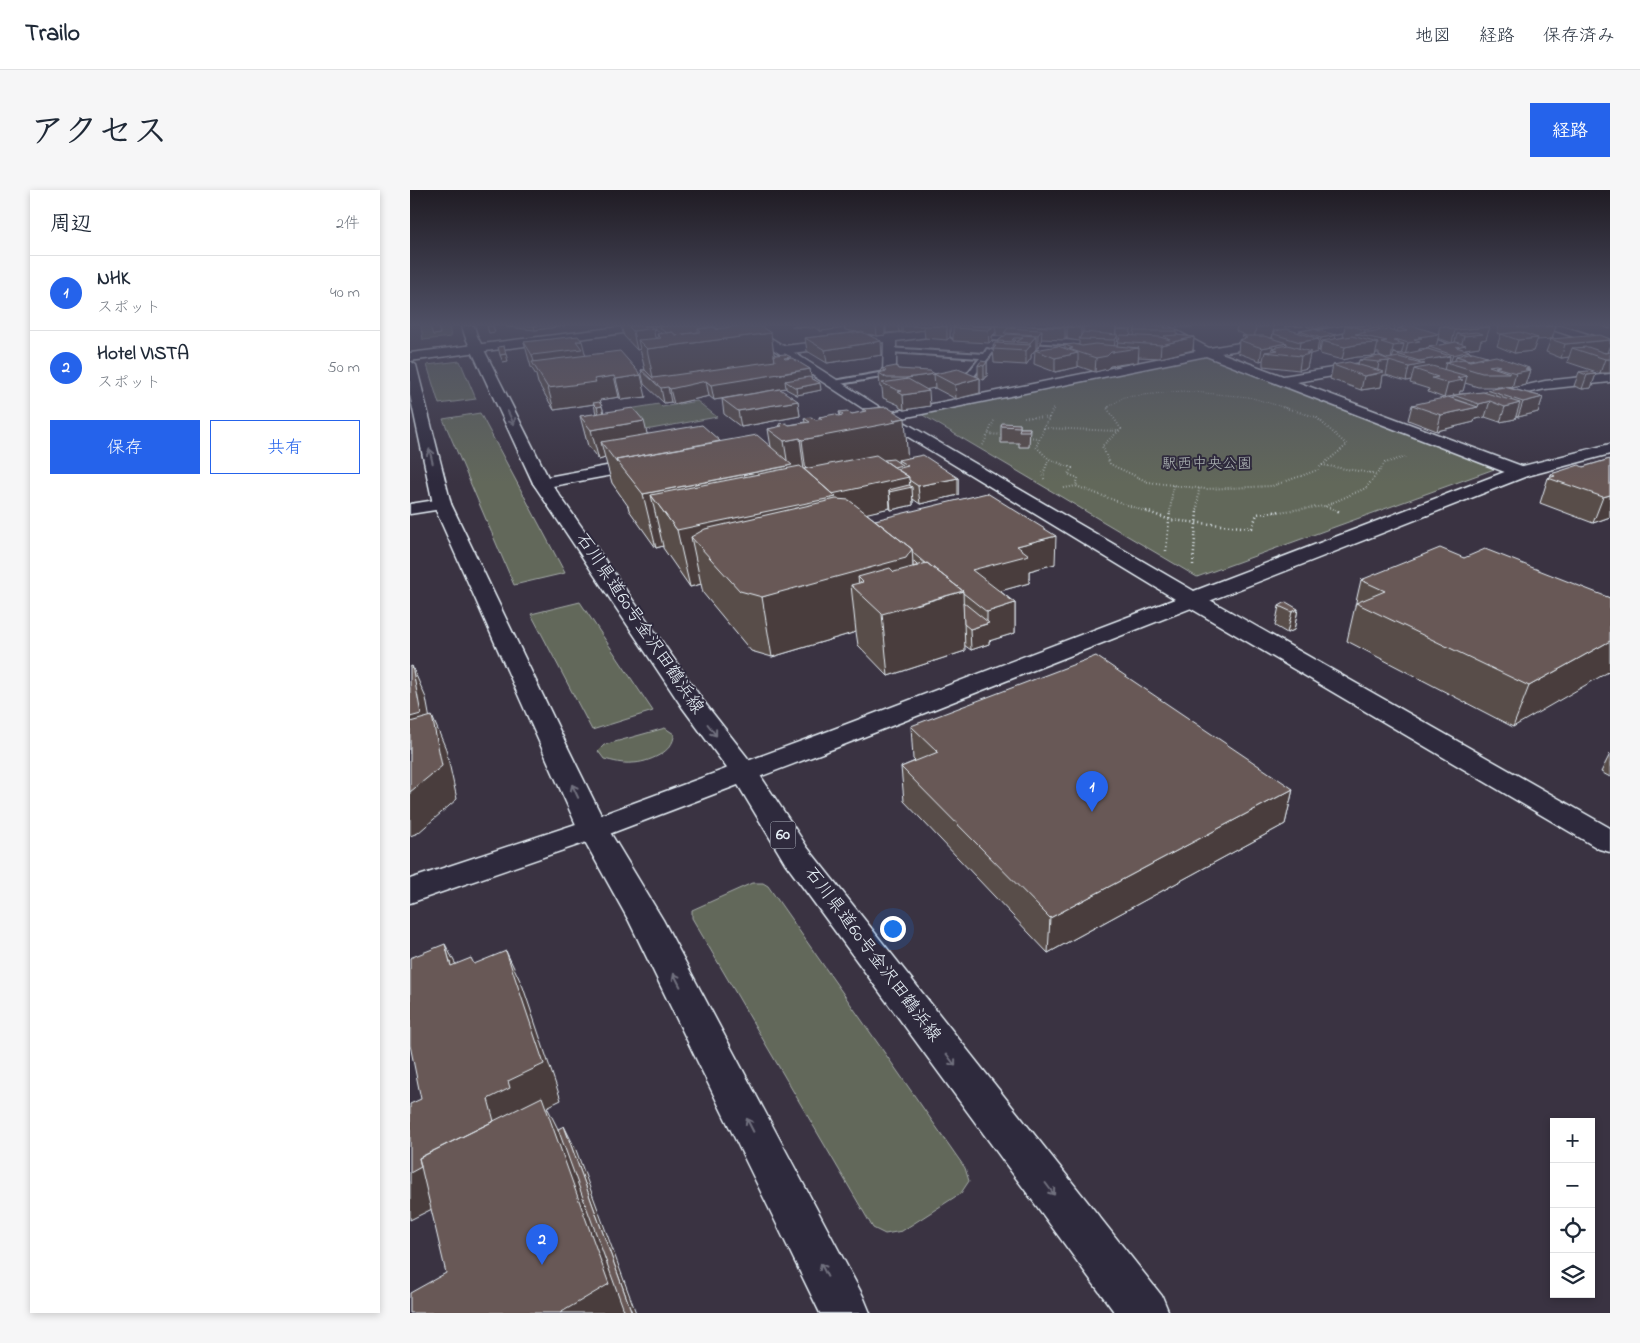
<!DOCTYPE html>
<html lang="ja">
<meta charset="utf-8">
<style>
body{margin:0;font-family:"Indie Flower","Klee One",sans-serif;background:#f6f6f7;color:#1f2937}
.controls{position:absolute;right:15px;bottom:15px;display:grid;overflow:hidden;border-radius:0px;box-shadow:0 2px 8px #0003}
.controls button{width:45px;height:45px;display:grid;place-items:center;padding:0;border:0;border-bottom:1px solid #e0e1e3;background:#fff;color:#1f2937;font:25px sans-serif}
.you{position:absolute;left:482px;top:738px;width:18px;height:18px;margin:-12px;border:4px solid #fff;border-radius:50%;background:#1a73e8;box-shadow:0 0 0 8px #1a73e833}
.badge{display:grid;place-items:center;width:32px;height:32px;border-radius:50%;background:#2563eb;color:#fff;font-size:16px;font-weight:700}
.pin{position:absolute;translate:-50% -41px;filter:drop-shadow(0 1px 2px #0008)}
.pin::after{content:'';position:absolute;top:26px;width:18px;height:15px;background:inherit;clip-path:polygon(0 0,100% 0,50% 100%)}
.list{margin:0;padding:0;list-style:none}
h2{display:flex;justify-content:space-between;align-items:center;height:65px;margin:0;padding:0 20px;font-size:21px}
h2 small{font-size:16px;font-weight:400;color:#747a83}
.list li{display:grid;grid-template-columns:32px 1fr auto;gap:15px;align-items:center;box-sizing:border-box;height:75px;padding:0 20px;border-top:1px solid #e0e1e3}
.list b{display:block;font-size:19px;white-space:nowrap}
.list p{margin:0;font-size:16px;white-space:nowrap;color:#747a83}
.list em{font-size:16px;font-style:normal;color:#747a83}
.actions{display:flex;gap:10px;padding:15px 20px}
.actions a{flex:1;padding:11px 0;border:1px solid #2563eb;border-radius:0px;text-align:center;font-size:18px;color:#2563eb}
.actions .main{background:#2563eb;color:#fff}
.icon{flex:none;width:28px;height:28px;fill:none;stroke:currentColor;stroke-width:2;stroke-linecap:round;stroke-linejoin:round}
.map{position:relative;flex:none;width:1200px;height:1123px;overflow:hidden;border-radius:0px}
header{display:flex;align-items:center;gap:30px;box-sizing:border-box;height:70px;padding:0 25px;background:#fff;border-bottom:1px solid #e0e1e3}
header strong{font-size:24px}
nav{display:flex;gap:28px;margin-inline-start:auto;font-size:18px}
.intro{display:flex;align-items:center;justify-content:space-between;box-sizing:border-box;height:120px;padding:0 30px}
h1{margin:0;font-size:35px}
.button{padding:12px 22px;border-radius:0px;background:#2563eb;color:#fff;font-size:18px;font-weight:700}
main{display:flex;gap:30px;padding:0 30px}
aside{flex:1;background:#fff;border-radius:0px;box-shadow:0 2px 8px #0003}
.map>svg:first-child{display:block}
.green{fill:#62685a;stroke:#a5aca9}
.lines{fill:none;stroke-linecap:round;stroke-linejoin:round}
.service-casing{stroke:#e8f1f8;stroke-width:4}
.minor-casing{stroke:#e8f1f8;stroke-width:3}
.tertiary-casing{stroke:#e8f1f8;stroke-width:3}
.primary-casing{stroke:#e8f1f8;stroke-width:3}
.path-far2{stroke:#e8f1f8;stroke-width:1;stroke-dasharray:0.5 2;stroke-linecap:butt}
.path-far1{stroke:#e8f1f8;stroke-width:2;stroke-dasharray:0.5 2.5;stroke-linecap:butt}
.path{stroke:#e8f1f8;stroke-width:2.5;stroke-dasharray:1 3;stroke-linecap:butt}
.service{fill:#2f2a3d;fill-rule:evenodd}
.minor{fill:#2f2a3d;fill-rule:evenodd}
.tertiary{fill:#2f2a3d;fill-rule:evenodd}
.primary{fill:#2f2a3d;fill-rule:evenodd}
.wall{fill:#594d4a;stroke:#e8f1f8;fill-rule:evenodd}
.shaded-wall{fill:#493e3c;stroke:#e8f1f8}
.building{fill:#685956;stroke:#e8f1f8}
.oneway{stroke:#70707e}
.labels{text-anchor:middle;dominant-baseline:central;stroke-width:4;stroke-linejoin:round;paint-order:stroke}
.far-park-label{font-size:15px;fill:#b2bab9;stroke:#2f2a3d}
.shield{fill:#2f2a3d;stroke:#b0b5c0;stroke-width:1}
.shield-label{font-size:16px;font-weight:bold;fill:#e8f1f8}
.street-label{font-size:18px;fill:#e8f1f8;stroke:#2f2a3d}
</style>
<header>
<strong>Trailo</strong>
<nav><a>地図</a><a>経路</a><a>保存済み</a></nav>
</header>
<div class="intro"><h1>アクセス</h1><a class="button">経路</a></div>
<main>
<aside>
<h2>周辺<small>2件</small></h2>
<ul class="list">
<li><span class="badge">1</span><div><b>NHK</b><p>スポット</p></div><em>40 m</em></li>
<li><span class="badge">2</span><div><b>Hotel VISTA</b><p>スポット</p></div><em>50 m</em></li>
</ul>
<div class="actions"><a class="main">保存</a><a>共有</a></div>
</aside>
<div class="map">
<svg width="1200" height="1123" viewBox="0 0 1200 1123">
<rect width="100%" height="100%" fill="#3a3342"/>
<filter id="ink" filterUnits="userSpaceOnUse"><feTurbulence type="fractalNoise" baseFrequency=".02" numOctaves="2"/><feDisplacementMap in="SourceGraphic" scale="10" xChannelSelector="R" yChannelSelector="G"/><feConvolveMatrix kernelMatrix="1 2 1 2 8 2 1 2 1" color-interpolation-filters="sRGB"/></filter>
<g filter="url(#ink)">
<path class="green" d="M11,136H39L41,147L13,150Z
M797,164L1087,278L787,387L511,224Z
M50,171L66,209L29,214L17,175Z
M287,211L307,227L208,245L189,224L249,214L252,217Z
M70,223L155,383L104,395L33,229Z
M170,412L243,521L182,540L121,424Z
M255,538L264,544C265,562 237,573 222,573C212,574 203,571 194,569L188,561L194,555Z
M342,693H353L358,696L555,978L559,991L551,1003L492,1041L475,1044L463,1038L282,728V720Z"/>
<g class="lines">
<g class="service-casing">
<path id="service" d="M534,140H538L545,144L690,152L694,154L690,156L543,148L534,142Z
M477,158L574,164L577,159L584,161L560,191H557L553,189L570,168L480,162H477Z
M480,181L484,183L483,185L424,195L420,193L424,191Z"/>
</g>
<g class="minor-casing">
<path id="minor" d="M553,136H588L582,139L486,151V180L517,183L519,186L512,190L475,186L473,183L474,152L373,164L367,160L373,156Z
M744,136H758L799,158L934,136H960L954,139L811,163L873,186L959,172L964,173L965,176L964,179L959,180L887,192L1117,278L1119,282L1117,286H1105L796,166L453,236L448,235L446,232L448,229L453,228L786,161Z
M974,136H990L1069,166L1071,169L1065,173L1061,172L976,138Z
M1200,184V192L1135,199L1073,213L1066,209L1068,206L1135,191Z
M234,269L240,270L242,274L240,278L132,298L126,297L123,293L126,289L132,288Z
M783,403L791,405L1200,638V662L1189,659L775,415L772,410L775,405Z"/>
</g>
<g class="tertiary-casing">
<path id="tertiary" d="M218,136H250L244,139L0,171V163Z
M328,136H342L482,225L784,401L1105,278L1200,254V264L1117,286L428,557L194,646L0,713V689L172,632L408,545L765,409L472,231Z
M1135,136H1152L1200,151V159L1137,138Z
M32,309L38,310L41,314L38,318L0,324V314Z"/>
</g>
<g class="primary-casing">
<path id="primary" d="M52,136H64L67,146L141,293L294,512L344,576L397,657L752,1106L759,1123H705L375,673L322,585L272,517L123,293L55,146Z
M0,171L6,175L41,314L159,560L198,639L253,730L453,1106L460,1123H410L219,731L168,639L23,314L0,205Z"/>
</g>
<path class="path-far2" d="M697,218L714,207L772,201L839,207L876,218"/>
<path class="path-far1" d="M699,217L697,218L711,239L692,256L700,274L738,292L795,299L862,296L905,281L937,255L906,227L872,217
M643,219L634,238L708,241
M614,227L639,228
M584,231L578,244L595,245
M634,238L626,257L639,269L662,278L658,284L668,288L666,296L739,323
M616,247L630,248
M573,255L578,244
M912,275L967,284L975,273L995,267
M634,289L633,284L639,269
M654,298L666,296
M915,316L956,298L966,285
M760,323L763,295
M787,323L789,298
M860,323L915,316L930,322"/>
<path class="path" d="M736,321L760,330L842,338L847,324L870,321
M928,321L930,322
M756,361L760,321
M783,375L787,321"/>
<use href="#service" class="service"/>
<use href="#minor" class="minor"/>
<use href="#tertiary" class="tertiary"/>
<use href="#primary" class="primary"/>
</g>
<path class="wall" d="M96,136H155L125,140L97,137Z
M211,136H240L243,138L245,148H248L247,144L251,143L250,142L244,138V136H328L366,165L381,169L400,179L401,188L411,200L387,205L376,199V198L304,210L299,206L264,214L261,212L254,213L234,194L231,180H235L230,159L227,160L214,146Z
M382,136H540V147L537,150L515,148L514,140L492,143L489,141V142L475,143V145L467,146L458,144L472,165L417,173L397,161L395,148L447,142L435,140V138L410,141L404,137L403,138L382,137Z
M546,136H755V138L767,141V145L784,147L783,160L750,168L728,167V172L700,176L697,179L685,182L668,176V177L645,182L624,174L625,160L621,165V168L616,175L584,173L583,156L588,153V151L594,146H586V142L582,146V150L579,153L543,151V138ZM657,147V149L669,151V155H655V158L625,160L626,158H628L631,153V149L655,150Z
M766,136H796L776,137H767Z
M827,136H864L862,148L864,141L889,143V141L902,139L896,136H919L904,139L925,149L935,147H933L935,136H985L984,141L987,142L988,138L1028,144L1030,136H1078L1076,149L1071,150L1069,157L1055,159L1054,160L1059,163L1077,166V168L1120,180L1115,195L1102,198L1096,196V197L1133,207L1128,222L1108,227L1106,226L1105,229L1090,232L1075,227L1065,229L1064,232L1027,241L998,230L1002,215L1043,209V206L1034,208L1018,202L1019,199L1000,193L1001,190L996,191L976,185H973L971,197L951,200L920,189L923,175H948L949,170L978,169L969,165V163H966L965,166L947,167L932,170L910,164V161L907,160V162L900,164L897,178L889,180L853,176V170L850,171L828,163L829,150L831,149L832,146H836L826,141ZM1028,148L1042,153L1045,152L1026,156ZM1019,158L1018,159L1009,161V159ZM1055,193L1068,197H1092L1077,200L1076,202L1049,204L1050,201H1053Z
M1089,136H1146L1142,149H1200V154L1197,162H1200L1190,183L1157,172L1159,167L1151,168L1136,162L1141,149L1127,150L1123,161L1104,163L1087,156L1091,144L1087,143Z
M1191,136H1200V139Z
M114,152L176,166L236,207L211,210L209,207L190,210L191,213H190L192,216L194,223L237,244L361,257L358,239L370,237L369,234L379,235L395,232L394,228L406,230H409V227L430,226L429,222L442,224L453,222V219L477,217L498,268L548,288V305L510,314L503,309V315L481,320L480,318L456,323L465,330L645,374L619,381V393L590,401L605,413V443L579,451V454L561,460L554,455L555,461L478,486L448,455L446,442L362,467L341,461L293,403L291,394L280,397L253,358V356L246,358L219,320L218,316L202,293L195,268L189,270L178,256L170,226L186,224L184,214L144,220L128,193L126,185L121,177Z
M577,172V186L574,190L570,189V203L546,209L525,198L517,199L520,216L494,220L489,217V215L473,208L472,198L470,197L469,183L472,182L471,179H488L525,184L568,187V175Z
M1169,182L1186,184L1181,198L1172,199L1164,196Z
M312,209L388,211L390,226L331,237L314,224Z
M610,234V238H620L619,257H609V253H591V236Z
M1200,269V327L1183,333L1130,313L1138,288L1140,287L1141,284L1173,277Z
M1054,368L1200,408L1103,537L937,451L951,390Z
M869,416L888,419L884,440L877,443L865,436Z
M501,536L883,599L875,634L638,763L494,611L491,577L505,571L503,569Z
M1200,564V587L1191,582Z"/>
<path class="shaded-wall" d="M20,136H28L30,144L23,145Z
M77,136H83L85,142L79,143Z
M124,136H155L125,140Z
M296,136H328L329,142L298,146Z
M410,136H435V138L410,141Z
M466,136H475V145L467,146Z
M476,136H488L489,142L476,143Z
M492,136H514V140L492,143Z
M538,136H540V147L537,150V137Z
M582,136H585L586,142L582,146V150L579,153L578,140L582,138Z
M602,136H605V143H602Z
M656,136H661L657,137V147L655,150V138Z
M672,136H675L673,137V146L671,149V138Z
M706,136H708L706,139V147L705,149Z
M724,136H725L724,146L720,153L721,140Z
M776,136H796L776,137Z
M858,136H864L862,148L844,150L846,137Z
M874,136H894L874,137Z
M903,136H919L903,139Z
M980,136H985L983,148L954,146L955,140Z
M1080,137L1076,149L1071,150L1069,157L1055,159L1054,162L1060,161L1058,169L1046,166L1044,174L1040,173L1046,157L1051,156L1054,146L1047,144L1045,152L1042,153L1045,140Z
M243,138L247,157L228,150L230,159L227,160L223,141Z
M632,140L631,153L628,158V145Z
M361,143L367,185L400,179L402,193L375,191L376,198L304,210L301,195L296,191L299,206L264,214L260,199L258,197L261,212L254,213L251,198L244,192L237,159Z
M1029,144L1026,157H1019V158L1009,159V161L995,166L998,153L1008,147Z
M708,145L707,158H729L728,172L700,176L697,179L685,182L686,168L701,162H704L705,150Z
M926,145L924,154L912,151L910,161H909L911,148Z
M626,146V159L621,165V168L616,175V161L620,156V153Z
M784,147L783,160L750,168L751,155Z
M1128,148L1123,161L1104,163L1108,150Z
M909,149L907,162L900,164L897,178L889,180L891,166H888L890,152Z
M989,150L988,155L994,154L991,165L984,163L982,169L981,170L984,151Z
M1200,150V154L1197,163L1162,158L1159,167L1151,168L1155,154Z
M166,151H172L178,175L126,178L122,165Z
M471,151L472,165L417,173L415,160Z
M877,153L876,164L868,160L862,158L861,163L855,162L853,170L850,171L852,158Z
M968,153L965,166L947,167L932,170L935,157L950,154Z
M668,163V177L645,182V168Z
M96,164L98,171L93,172L90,165Z
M1040,166L1039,173L1036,172L1034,180L1004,179L1001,190L996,191L999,177L1008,175L1009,171Z
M1077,166L1073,180L1058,179L1060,170Z
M1195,169H1200V183H1190Z
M979,171L976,185H973L971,197L951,200L954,186L967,184L969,172Z
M577,172V186L574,190V176Z
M1119,178V181L1120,180L1115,195L1102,198L1106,183L1115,179Z
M524,184L525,198L497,203L496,188L525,184Z
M1186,184L1181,198L1172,199L1177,185Z
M231,185L236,207L211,210L206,189Z
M204,186L209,207L190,210L191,213L185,214L183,213L184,214L144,220L138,198L184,189Z
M1057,186L1053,201H1050L1049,205L1034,208L1038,193L1047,188Z
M570,188V203L546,209L545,195Z
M410,193L411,200L387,205L386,198Z
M519,201L520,216L494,220L493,205Z
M1133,207L1128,222L1108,227L1113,212Z
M388,211L390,226L331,237L328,221Z
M1080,211L1075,227L1065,229L1064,232L1027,241L1031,225L1068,217L1069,214Z
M1110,213L1105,229L1090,232L1095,217Z
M192,216L196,231L191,232L187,217Z
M495,228L498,275L488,270L489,276L492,275L493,285L499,287L500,298L502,297L503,315L481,320L479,300L480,318L428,330L281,347L291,394L280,397L267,340L241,305L253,356L246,358L233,304L378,276L374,251L390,248L395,289L397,290L392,250Z
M234,231L241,260L191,252L195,268L189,270L181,240Z
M548,288V305L510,314L508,296Z
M1200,305V327L1183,333L1193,307Z
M646,346L645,374L619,381V393L562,409V380L607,356Z
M502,359L506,415L553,401L555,461L478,486L472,424L453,392L448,387L450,403L441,395L446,442L362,467L352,407Z
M605,413V443L579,451V454L561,460L560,439L577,434V422Z
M888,419L884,440L877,443L882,422Z
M1200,451V481L1103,537L1119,496Z
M2,476L16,508L25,557L0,564V527Z
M22,526L36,559L47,609L8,643L0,646V602Z
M883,599L875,634L638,763L640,728Z
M35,754L54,790L41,776Z
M96,761L113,797L151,910L137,917L162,967L220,1123H150L36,1012L0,1030V983L98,891Z
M154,936L166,960L226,1123H222Z"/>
<path class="building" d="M218,136H240L243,138L223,141Z
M256,136H302L308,139H306L304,137L288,139V142L266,145L262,142L256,143L249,137L257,136Z
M331,136H350L361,143L237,159L228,150L251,148L247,144L262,142L266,145L291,142L288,139L304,137L306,139Z
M522,136H538L537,137Z
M546,136H558L582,137L578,140L543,138Z
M622,136H656L655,138Z
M658,136H672L671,138L657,137Z
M674,136H706V137H673Z
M708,136H724L721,140L706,139Z
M727,136H755L754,138H766L767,141H724Z
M843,136H858L846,137Z
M941,136H980L955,140Z
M1000,136H1004L1029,144L1008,147L1012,148L1004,149L1010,151L998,153L989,150L984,151L994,154L984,156L971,152L977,151L945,144L979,139L989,142L998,141L988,138Z
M1033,136H1078L1080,137L1045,140Z
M1107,136H1146L1112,138Z
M598,138L632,140L628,145L594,143Z
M877,139L909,149L890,152L864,144V141Z
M903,139L926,145L911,148L889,141Z
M452,142L471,151L415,160L395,148Z
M673,142L708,145L705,150L669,149Z
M1066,142L1073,144L1054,146L1047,144Z
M1110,142L1128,148L1108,150L1091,144Z
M597,144L626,146L620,153L606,152L613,148H604L602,150H606L604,152L588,151Z
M711,145L750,147L760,150L754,146L767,145L784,147L751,155L708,152Z
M1190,145L1200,149V150L1155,154L1140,149Z
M168,146L172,151H166L172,159L122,165L114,152Z
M832,146H854L877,153L852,158L829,150L837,148Z
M942,146L968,153L950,154L935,157L912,151Z
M1046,152L1056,155L1046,157L1060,161L1043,165L1019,157Z
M585,153L621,155L616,161L583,159L586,156H583Z
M664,154L672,156L685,154L729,158L701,162L697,166L686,168L659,159L663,158L655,155Z
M878,155L901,162L896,163L900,164L891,166L855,162L868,160L862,158Z
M94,156L96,164L90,165L88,157Z
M648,156L668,163L645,168L625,160Z
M1178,157L1195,163L1200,162V169H1195L1162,158Z
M1018,159L1040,166L1009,171L984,163L994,164Z
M210,161L231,185L206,189L204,186L184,189L186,192L138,198L122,172Z
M1063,162L1077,166L1060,170L1046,166Z
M375,164L381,167L374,168L375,169L382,168L400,179L301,195L296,191L260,199L258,197L251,198L231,180H235L243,188L365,171L364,165H366Z
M969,166L977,169L989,167L1015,174L999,177L979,171L969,172L949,170Z
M1086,166L1119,178L1115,179L1120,180L1106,183L1085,177L1090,176L1086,175L1079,176L1100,183H1072L1036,172L1053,169L1060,171Z
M571,171L577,172L574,176L568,175Z
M939,172L974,182L954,186L923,175Z
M486,176L488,179L520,181L525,184L496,188H477L469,183L476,181L471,179Z
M1022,176L1057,186L1047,188L1053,190L1038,193L1022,188L1028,187L1004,179Z
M548,179L570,188L545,195L524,184Z
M1178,181L1186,184L1177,185L1169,182Z
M399,187L410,193L386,198L375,191Z
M498,189L519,201L493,205L488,202L492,201L487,200L472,193Z
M1094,197L1133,207L1113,212L1077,200Z
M370,199L388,211L328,221L312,209Z
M1073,202L1110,213L1095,217L1080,211L1069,214L1043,205Z
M1038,207L1068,217L1031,225L1002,215Z
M189,212L192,216L187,217L183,213Z
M477,217L495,228L483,230L486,232L392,250L390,248L374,251L358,239L372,236L369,234L376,233L379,235L400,232L394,228L401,227L406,230L412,229L409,227L425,224L428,226L433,225L429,222L437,221L442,224L456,221L453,219Z
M223,218L234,231L181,240L170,226Z
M592,233L610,234V237L591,236Z
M292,235L310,251L206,270L207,273L191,252Z
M610,238H620L619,241H609Z
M347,245L382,275L233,304L206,270Z
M466,265L499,287L422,304L394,279Z
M513,265L548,288L508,296L499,290V287L486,279L498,276L488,270Z
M483,269L492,275L484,277L474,270Z
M1200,269V305L1193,307L1138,288L1145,286L1141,284L1169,275L1173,277Z
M390,276L426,307L267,340L241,305Z
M499,295L502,297L479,302V300Z
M577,303L646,346L607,356L619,365L562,380L605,413L577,422L553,403V401L517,373L516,374L503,363L502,359L465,330Z
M426,309L439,310L502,359L496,368L352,407L330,401L281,347L295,339Z
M1030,358L1054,368L1075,359L1200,408V451L1119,496L946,413L975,401L951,390Z
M503,371L508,376L503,377Z
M517,373L553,401L472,424L441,395L453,392L448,387L480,378L484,382Z
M553,412L579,433L560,439L554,434Z
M876,412L888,419L882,422L869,416Z
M686,466L883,599L640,728L491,577L528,562L501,536Z
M2,476L11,524L0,527V477Z
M22,526L32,576L0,602V532Z
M35,754L41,776L61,768L64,774L96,761L134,874L98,891L100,898L78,909L84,931L9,968L11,977L0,983V914L11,909L0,855V768Z
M132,907L199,1094L150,1123H0V1103L36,1083L9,968Z
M154,936L222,1123H215L148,939Z"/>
<defs><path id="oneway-shaft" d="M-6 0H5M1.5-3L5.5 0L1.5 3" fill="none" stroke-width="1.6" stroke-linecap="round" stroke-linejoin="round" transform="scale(1.25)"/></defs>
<g class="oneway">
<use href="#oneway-shaft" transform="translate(101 228) rotate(64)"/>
<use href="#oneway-shaft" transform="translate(21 266) rotate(-103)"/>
<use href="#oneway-shaft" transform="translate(302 540) rotate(53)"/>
<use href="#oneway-shaft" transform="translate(165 601) rotate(-115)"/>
<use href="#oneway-shaft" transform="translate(267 790) rotate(-117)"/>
<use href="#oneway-shaft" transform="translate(541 870) rotate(53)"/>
<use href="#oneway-shaft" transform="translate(340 935) rotate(-117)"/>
<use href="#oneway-shaft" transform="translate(640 999) rotate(53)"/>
<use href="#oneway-shaft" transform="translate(414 1080) rotate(-117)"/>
</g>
</g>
<linearGradient id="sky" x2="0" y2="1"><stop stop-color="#201c24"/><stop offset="0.46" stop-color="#4f5065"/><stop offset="1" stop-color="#4f5065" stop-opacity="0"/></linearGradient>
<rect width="1200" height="293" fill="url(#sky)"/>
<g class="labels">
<g class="far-park-label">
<text x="797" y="274">駅西中央公園</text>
</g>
<rect class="shield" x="360.5" y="631.5" width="25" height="27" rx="4"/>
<g class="shield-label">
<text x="373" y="645">60</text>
</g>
<g class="street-label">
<text transform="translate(229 434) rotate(56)">石川県道60号金沢田鶴浜線</text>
<text transform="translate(462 765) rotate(53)">石川県道60号金沢田鶴浜線</text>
</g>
</g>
</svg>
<div class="controls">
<button>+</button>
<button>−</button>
<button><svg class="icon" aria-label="locate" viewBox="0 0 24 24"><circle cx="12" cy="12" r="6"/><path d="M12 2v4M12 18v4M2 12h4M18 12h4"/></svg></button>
<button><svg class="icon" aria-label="layers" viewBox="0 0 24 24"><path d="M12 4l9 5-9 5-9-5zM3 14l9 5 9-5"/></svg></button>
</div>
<div class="you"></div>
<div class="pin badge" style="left:682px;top:622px">1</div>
<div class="pin badge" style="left:132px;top:1075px">2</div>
</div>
</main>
